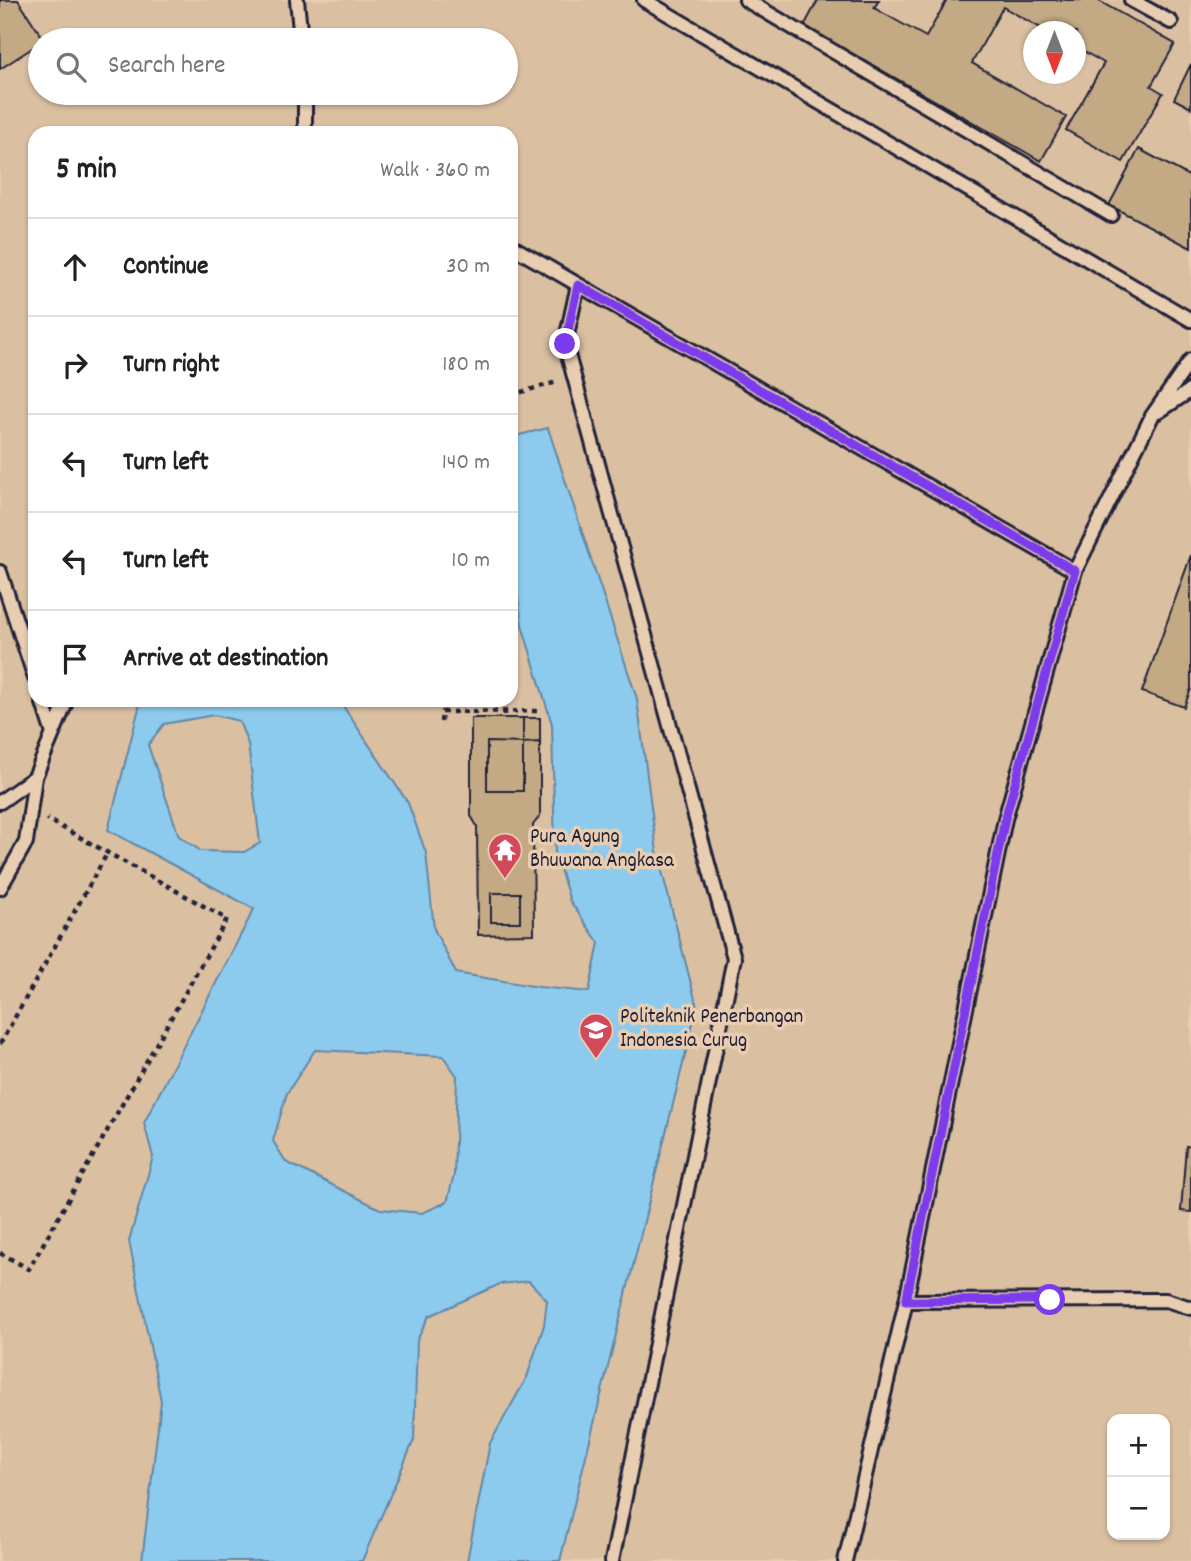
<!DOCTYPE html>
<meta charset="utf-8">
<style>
body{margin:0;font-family:Dekko,sans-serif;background:#f2f2f2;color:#222}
.controls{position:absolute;right:21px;bottom:21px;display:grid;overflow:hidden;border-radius:14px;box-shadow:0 2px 5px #0004}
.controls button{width:63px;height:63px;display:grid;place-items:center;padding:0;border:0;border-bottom:2px solid #e0e0e0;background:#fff;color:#222;font:35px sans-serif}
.compass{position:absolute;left:1023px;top:21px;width:63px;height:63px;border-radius:50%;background:#fff;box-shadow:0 2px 5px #0004;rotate:180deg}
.stop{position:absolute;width:21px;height:21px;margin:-16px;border:5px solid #7c3aed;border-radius:50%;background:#fff}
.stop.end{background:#7c3aed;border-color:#fff;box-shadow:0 2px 7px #0008}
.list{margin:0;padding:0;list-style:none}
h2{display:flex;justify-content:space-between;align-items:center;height:91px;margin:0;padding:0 28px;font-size:30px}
h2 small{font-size:23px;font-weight:400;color:#767676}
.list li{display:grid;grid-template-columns:46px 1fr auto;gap:21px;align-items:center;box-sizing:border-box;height:98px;padding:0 28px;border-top:2px solid #e0e0e0}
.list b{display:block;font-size:26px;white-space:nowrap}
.list em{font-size:23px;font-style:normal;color:#767676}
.icon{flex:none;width:38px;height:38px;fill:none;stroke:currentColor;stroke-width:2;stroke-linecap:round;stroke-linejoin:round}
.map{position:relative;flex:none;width:1191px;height:1561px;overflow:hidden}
.search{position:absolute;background:#fff;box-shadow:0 2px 5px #0004;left:28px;top:28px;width:490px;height:77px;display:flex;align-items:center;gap:18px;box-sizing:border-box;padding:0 24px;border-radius:38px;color:#767676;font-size:26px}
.panel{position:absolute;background:#fff;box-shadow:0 2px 5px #0004;left:28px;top:126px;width:490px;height:581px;border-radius:21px}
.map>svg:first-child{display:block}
.built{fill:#dabfa1;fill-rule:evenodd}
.water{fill:#8ccbed;stroke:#6287a6;stroke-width:2;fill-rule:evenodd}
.building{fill:#c3aa84;stroke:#22223b;stroke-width:2}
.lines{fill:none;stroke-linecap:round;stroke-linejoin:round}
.service-casing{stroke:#22223b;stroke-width:18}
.path{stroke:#22223b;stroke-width:4.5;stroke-dasharray:5 5;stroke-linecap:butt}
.service{stroke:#e9cdb0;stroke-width:12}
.route{stroke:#7c3aed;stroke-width:9}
.labels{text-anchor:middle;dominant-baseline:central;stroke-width:7;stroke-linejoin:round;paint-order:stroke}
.poi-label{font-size:21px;fill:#22223b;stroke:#e9cdb0;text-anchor:start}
</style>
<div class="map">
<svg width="1191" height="1561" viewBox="0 0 1191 1561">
<rect width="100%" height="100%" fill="#e9cdb0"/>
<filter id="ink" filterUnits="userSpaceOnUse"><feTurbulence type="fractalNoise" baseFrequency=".0143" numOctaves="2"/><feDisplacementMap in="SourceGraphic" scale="14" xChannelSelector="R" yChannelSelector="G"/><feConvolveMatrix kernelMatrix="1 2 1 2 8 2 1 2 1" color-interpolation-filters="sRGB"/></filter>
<g filter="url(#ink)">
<path class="built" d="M0,0H1191V1561H0ZM1034,32H1076V74H1034ZM40,40H506V93H40ZM35,133H511V700H35ZM1112,1419H1165V1535H1112Z"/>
<path class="water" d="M548,428L637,699L657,852L697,1007L560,1561H467L490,1443L527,1377L544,1325L547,1300L529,1281L500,1284L429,1316L417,1340L414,1440L362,1561H142L161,1401L129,1241L153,1157L144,1123L254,909L108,830L141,700H339L408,803L426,853L434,929L456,973L539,987L589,992L599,943L570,901L555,853L552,724L522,625L511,551V437ZM214,715L239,721L248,744L260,843L244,852L201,851L179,836L148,745L164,724ZM315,1050L443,1056L457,1076L454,1175L447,1202L422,1213L380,1209L286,1162L273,1141L287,1093Z"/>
<path class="building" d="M0,0H18L44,40H40V43L0,69Z
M818,0H879L874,8L926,37L947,0H1097L1175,44L1151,86L1163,93L1123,162L1066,130L1104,63L1076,47V32H1048L1003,7L972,63L1066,117L1041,161L804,26Z
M1191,64V108L1174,99Z
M1139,149L1191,177V248L1109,205Z
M1191,555V689L1184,707L1142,692Z
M471,718H540V816L533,825L534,934L478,935L477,826L471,816Z
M523,718H540V742L523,743Z
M487,742L523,743V791H487Z
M491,893H520V922H491Z
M1186,1146L1191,1147V1212L1181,1211Z"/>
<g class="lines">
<g class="service-casing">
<path id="service" d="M297,0L301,40
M644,0L1191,320
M746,0L1111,215
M1131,0L1171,22
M305,93V133
M511,246L1075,571
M578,285L565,344L734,958L612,1561
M1158,412L1191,390
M0,572L35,678
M42,700L53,734
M0,802L35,777
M0,888L26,842L35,777L67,700
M906,1301L1166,1300L1191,1308
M845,1561L906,1301L1005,819L1075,571L1152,416L1191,360"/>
</g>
<path class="path" d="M511,395L557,382
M505,700V718
M441,722L442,712L540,711
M0,1044L108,852
M0,1253L29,1269L227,919L47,819"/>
<use href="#service" class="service"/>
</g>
</g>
<g class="lines" filter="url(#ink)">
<path class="route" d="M565,344L578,285L1075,571L1005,819L906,1301L1050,1300"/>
</g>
<defs>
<g id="temple-pin" transform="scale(1.75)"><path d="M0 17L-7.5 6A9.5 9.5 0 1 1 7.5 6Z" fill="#d1495b" stroke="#e9cdb0"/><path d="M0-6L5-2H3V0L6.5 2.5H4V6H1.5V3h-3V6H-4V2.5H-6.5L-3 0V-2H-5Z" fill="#fff"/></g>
<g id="university-pin" transform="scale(1.75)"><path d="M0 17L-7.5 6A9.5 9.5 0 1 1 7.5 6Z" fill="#d1495b" stroke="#e9cdb0"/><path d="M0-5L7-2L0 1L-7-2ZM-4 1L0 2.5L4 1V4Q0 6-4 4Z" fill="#fff"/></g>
</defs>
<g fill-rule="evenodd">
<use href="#temple-pin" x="505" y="850"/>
<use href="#university-pin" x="596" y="1030"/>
</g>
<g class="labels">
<g class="poi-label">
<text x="530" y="838">Pura Agung<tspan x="530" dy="24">Bhuwana Angkasa</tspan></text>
<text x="620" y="1018">Politeknik Penerbangan<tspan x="620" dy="24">Indonesia Curug</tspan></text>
</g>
</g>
</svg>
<div class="controls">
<button>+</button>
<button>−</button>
</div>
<svg class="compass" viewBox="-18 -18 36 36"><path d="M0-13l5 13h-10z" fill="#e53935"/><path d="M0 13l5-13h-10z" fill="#767676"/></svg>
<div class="stop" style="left:1050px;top:1300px"></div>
<div class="stop end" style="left:565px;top:344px"></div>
<div class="search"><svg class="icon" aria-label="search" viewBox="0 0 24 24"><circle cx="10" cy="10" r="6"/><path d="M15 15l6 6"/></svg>Search here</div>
<section class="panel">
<h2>5 min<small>Walk · 360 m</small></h2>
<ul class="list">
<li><svg class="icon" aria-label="ahead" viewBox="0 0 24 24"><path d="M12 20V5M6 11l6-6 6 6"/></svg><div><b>Continue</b></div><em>30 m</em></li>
<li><svg class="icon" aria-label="right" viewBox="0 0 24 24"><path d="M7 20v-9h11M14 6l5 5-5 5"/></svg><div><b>Turn right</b></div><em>180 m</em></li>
<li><svg class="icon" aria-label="left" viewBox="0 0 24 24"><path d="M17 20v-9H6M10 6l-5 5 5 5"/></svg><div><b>Turn left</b></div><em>140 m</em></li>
<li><svg class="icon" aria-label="left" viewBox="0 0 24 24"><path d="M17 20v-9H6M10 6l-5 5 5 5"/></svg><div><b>Turn left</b></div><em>10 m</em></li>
<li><svg class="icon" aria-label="arrive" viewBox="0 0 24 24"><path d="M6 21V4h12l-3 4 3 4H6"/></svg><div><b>Arrive at destination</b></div></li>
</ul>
</section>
</div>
